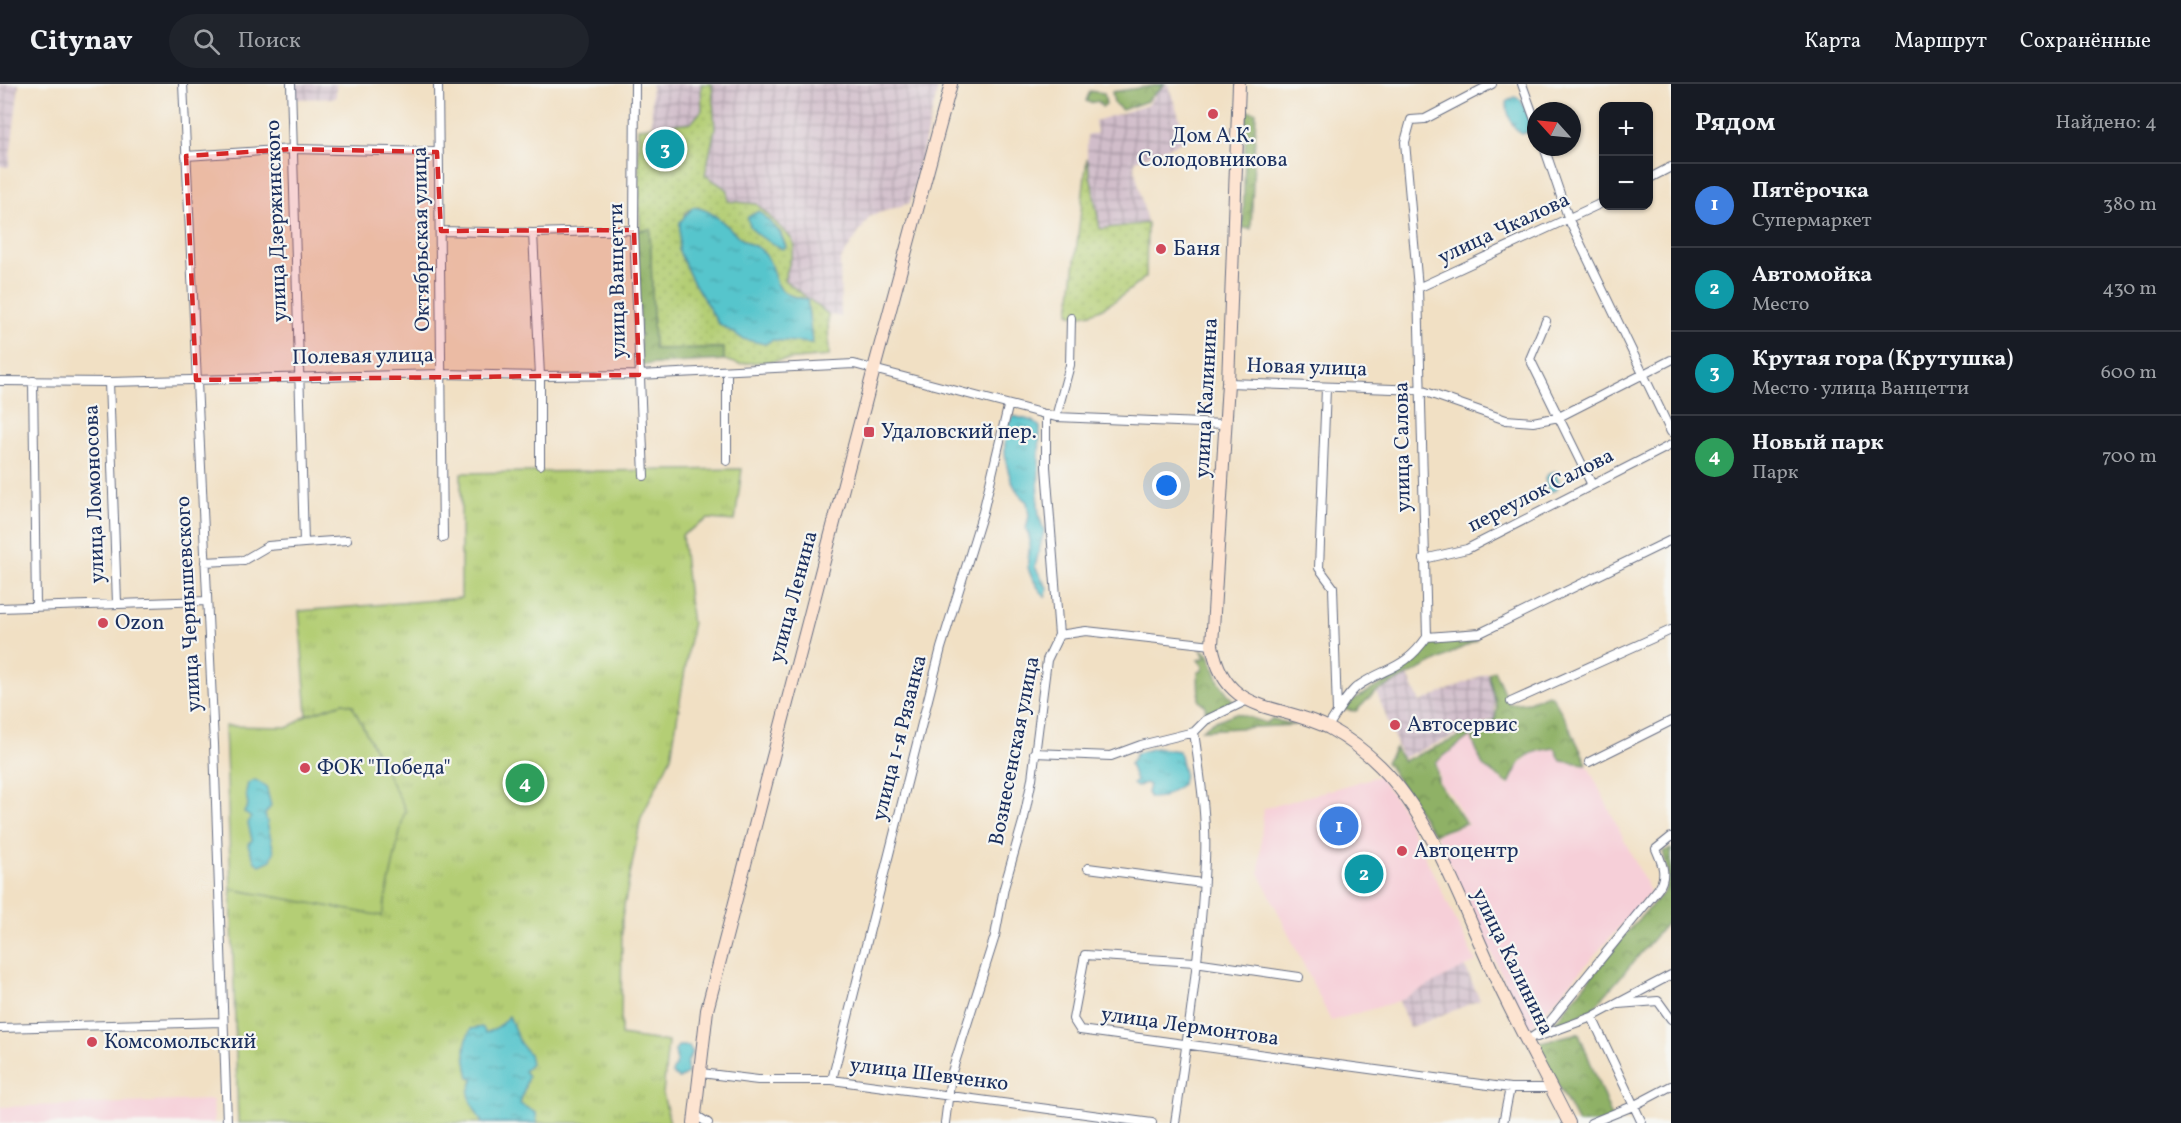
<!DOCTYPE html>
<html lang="ru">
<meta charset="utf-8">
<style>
body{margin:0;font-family:Vollkorn,serif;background:#20242c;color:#f1f3f6}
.controls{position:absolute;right:18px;top:18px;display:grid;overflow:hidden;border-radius:12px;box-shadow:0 2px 4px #0004}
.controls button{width:54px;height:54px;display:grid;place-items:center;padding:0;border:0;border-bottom:2px solid #363941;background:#171b24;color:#f1f3f6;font:30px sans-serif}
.compass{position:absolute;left:1527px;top:18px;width:54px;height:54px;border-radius:50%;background:#171b24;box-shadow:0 2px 4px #0004;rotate:297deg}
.you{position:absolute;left:1167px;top:402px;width:21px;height:21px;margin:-15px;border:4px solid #fff;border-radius:50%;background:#1a73e8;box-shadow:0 0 0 9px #1a73e833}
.badge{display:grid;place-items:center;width:39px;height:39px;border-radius:50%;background:#d1495b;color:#fff;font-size:20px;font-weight:700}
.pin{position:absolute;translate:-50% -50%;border:3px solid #fff;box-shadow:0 2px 6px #0006}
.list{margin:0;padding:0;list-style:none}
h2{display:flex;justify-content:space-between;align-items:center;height:78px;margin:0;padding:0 24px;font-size:26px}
h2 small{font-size:20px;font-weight:400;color:#9ea1a6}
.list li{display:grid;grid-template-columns:39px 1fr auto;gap:18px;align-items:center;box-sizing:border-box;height:84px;padding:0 24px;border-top:2px solid #363941}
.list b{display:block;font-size:22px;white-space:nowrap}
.list p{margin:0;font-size:20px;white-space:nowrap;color:#9ea1a6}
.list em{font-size:20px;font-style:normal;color:#9ea1a6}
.icon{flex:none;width:33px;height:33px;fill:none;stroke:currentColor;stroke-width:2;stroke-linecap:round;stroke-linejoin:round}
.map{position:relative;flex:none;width:1671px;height:1039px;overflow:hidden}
header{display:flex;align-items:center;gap:36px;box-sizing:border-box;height:84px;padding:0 30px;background:#171b24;border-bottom:2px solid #363941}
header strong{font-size:28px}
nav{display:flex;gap:33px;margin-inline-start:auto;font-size:21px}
.search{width:420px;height:54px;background:#20242c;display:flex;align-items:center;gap:15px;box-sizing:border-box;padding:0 21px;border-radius:33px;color:#9ea1a6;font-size:22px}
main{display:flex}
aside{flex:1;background:#171b24}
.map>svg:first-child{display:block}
.built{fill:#f6cfd8}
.industrial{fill:url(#industrial-grid)}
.grass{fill:url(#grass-dots);stroke:#687e69;stroke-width:1.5;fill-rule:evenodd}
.forest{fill:url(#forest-crowns);stroke:#557062;stroke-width:1.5}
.park{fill:url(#park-tufts);stroke:#687e69;stroke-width:1.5}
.pitch{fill:#b4ce74;stroke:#687e69;stroke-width:1.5}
.water{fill:url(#water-ripples);stroke:#397a95;stroke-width:1.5}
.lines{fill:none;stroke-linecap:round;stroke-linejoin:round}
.street-casing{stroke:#666d82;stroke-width:10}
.secondary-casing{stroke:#666d82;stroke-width:14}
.street{stroke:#fff;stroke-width:8}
.secondary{stroke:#fde4d1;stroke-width:12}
.marked{fill:#d62828;fill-opacity:0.2;stroke:#d62828;stroke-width:4.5;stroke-dasharray:12 8;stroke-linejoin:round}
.poi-dot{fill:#d1495b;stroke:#f6f6f2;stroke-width:2}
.labels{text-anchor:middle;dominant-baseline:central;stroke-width:4.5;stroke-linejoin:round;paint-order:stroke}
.poi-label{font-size:21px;fill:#1b2f5e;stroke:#f6f6f2;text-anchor:start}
.street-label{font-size:21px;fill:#1b2f5e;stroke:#f6f6f2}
</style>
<header>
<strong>Citynav</strong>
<div class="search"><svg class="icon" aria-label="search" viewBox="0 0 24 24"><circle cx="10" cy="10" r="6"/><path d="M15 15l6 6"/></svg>Поиск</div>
<nav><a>Карта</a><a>Маршрут</a><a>Сохранённые</a></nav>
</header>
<main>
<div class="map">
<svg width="1671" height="1039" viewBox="0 0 1671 1039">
<defs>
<pattern id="industrial-grid" width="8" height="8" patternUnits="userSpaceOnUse" patternTransform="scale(1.5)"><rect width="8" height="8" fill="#d1bdca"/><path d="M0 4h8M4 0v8" fill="none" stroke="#a99aa7"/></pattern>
<pattern id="grass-dots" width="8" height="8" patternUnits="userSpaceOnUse" patternTransform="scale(1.5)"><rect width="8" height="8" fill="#b4ce74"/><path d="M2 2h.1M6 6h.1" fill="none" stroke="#9ab167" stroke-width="1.8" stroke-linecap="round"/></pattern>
<pattern id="forest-crowns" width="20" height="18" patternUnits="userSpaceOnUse" patternTransform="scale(1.5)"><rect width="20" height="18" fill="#8fb166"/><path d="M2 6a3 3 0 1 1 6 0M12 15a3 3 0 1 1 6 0" fill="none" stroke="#749057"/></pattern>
<pattern id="park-tufts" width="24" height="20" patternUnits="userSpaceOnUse" patternTransform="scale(1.5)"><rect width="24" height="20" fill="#b4ce74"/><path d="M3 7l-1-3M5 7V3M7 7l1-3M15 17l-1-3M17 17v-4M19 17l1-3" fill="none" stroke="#9ab167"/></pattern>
<pattern id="water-ripples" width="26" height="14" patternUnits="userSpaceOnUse" patternTransform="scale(1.5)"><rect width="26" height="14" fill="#57c5cc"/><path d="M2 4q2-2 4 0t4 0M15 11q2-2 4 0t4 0" fill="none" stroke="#47a0a9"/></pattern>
</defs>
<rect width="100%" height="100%" fill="#f6f6f2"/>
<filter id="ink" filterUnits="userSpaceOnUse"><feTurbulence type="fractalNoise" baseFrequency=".0167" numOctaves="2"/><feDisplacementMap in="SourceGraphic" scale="12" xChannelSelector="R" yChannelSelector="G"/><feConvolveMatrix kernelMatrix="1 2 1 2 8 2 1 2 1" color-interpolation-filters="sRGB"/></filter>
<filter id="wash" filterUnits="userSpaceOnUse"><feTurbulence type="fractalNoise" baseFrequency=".008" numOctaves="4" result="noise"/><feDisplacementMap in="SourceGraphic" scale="24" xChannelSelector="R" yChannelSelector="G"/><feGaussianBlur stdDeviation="1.35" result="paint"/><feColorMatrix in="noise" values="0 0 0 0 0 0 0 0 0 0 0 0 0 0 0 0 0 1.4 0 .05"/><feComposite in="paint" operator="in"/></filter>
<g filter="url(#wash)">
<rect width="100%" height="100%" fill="#f1e0c4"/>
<path class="built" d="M1495,635L1471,653L1483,683L1509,702L1518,683L1532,669L1554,665L1561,678L1588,682L1650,808L1528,947L1436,751L1468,740L1452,712L1440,699L1437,677Z
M1379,692L1400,721L1476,878L1399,917L1331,937L1259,789L1263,725Z
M213,1016L214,1039H0V1023Z"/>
<path class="industrial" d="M0,0H19L9,83L0,82Z
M295,0H336V14L295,15Z
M651,0H701L702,26L692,38L652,42Z
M712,0H939L910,119L870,132L840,177L841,233L828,230L784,196L795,162L791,154L757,120L728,117L705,91L715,45Z
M1168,0L1187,56L1136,76L1134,81L1147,139L1100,145L1087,74V52L1097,49L1095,37L1148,21L1159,5Z
M1487,589L1494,607L1495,635L1402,674L1377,609L1408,592L1420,618Z
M1465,883L1480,916L1409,944L1399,917Z"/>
<path class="grass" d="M701,0H712L715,45L705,91L728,106V117L757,120L791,154L795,162L784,196L828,230L829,272L738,280L724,276L723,264L654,265L650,146H640L638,44L692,38L702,26ZM693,123C717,126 728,147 747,159C751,161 756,162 760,165C782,185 763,211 807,215L812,259L772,256L731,246L718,239L691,194L679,167L685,129ZM759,127L780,148L786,163L777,162Z
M1087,74L1100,145L1147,139L1146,193C1129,206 1092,240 1069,229Z"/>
<path class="forest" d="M1165,0L1147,17L1122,26L1114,19L1112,8Z
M1090,7L1104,9L1106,20L1102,23L1098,17L1090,19L1086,17Z
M1246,27L1256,28L1251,145L1243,144Z
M650,145L654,265L724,264V276L641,281L637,147Z
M1473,552L1477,556L1374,609L1356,627L1344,626L1353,616L1401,589C1401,582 1407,580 1413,575C1437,554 1441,554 1473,552Z
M1201,565L1209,571L1219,598L1233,617L1206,633L1205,621L1199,617L1198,588L1202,587L1203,582L1198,576L1205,574Z
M1494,586L1509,620L1529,618L1548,610L1552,612L1567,638L1587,680L1561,677L1555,664C1525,668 1522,672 1509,700L1483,682L1471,652L1495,635L1497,624L1488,590Z
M1236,629L1266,639L1272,635L1295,641L1202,646L1213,638Z
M1471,648L1474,649L1436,678L1438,698L1466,739L1434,750L1386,678L1395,664L1403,677Z
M1671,765V834L1593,925L1548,947L1626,849L1665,807L1668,790L1663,767Z
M1579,949L1614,1039H1578L1536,959Z"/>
<path class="park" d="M742,385L735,437L708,435L682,451L692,542L671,673L641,734L622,833L621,951L668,958L663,1010L670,1039H238L231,805L382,831L343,619L307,631L299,527L461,514V389Z"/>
<path class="pitch" d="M343,619L352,621L405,725L382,832L231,805L225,642L289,643L307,631Z"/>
<path class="water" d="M1514,13L1520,15L1533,39L1529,48L1522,50C1511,43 1508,31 1506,18Z
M693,123C717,126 728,146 747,159C751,161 756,162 760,165C782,184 763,211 807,215L812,259L772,256L765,260L743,255L718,239L691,194L679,167L680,138Z
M759,127L780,149L786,163L783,165C772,159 747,149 748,133Z
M1013,332L1033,337L1040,343L1038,418L1039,432L1044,447L1035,483L1048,505L1045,513C1039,505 1030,494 1028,483C1026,469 1035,459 1026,445L1029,432L1027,418C1006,403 997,353 1013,332Z
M1555,387L1560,400L1556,406L1549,408L1545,395L1547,391Z
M1155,664L1179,667L1184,689L1182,700L1163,713L1150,714L1147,709L1149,701L1145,699L1137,703L1133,700L1136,697L1130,680L1137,669Z
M255,696L266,702L271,722L265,730L274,768L271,776L260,781L255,778L248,761L252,756L248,739L251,734L244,728L248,722L246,708L248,699Z
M509,932L520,959L529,970L531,979L524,987L528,992L520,1020L536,1029L537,1039H482L470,1016L469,1008L474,994L469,993C465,975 462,961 471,945L482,943L486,949L498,943Z
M678,962H689L692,968L687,979V990L679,995L672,989L677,978L675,967Z"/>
</g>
<g filter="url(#ink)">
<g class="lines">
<g class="street-casing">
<path id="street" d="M183,0L214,660L227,1039
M438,0L443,454
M635,0L634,146L644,392
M1522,0L1536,39
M1544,63L1569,136L1671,348
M186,72L292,65L437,68
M1648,95L1671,83
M441,147L533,149L634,146
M533,149L540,292V381
M1418,204L1604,118
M1546,237L1530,275L1592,401
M0,297L109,298L442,290L540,292L639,291L854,280L1056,333L1225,340
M33,297L36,522
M109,298L117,519
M1228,299L1420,306L1506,336L1533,338L1559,333L1671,276
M1326,304L1319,484L1333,503L1337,628
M1056,333L1070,281L1071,234
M727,377V288
M304,459L347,456
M1424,475L1467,465L1671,361
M205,478L244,476L268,462L304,459L291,0
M0,524L207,517
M1059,551L1086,547L1212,561
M1427,553L1480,549L1671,456
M1511,618L1671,546
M1327,644C1336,631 1346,611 1358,602C1388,582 1404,586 1427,553L1418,204L1405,58L1411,36L1425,35L1492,0
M1034,669L1111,672L1141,661L1194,648
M1589,678L1671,637
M1088,784L1202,799
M1299,893L1195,878L1085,871L1073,935L1080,946L1510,1004H1552
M1618,920L1658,917L1671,935
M1592,933L1642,1039
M0,944L222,938
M1537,953L1592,933L1671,891
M1528,956L1543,946L1658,805C1668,791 1662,779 1656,765L1671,753
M701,989L758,996H832L1152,1039
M832,996L941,564L983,428L1008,323
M697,1032L708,1039
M945,1039L951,991L995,852L1004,804L1024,734L1032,695L1047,576L1059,551L1046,383V330
M1175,1039C1188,952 1201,864 1205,776C1207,733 1200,691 1194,648L1206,636L1248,616
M1503,1039L1510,1004
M1591,1039L1633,1022L1671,1002"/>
</g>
<g class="secondary-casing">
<path id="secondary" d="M1239,0L1228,299L1212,561C1225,632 1277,618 1329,644C1347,654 1365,667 1380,682C1431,732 1461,819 1491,884C1515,937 1543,987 1569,1039
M694,1039L707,926L874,285L951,0"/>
</g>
<use href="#street" class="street"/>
<use href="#secondary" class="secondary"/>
</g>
</g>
<path class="marked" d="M292,65L437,68L441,147L634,146L639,291L196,296L186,72Z"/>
<g class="poi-dot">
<circle cx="1213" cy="30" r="6"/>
<circle cx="1161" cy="165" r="6"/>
<rect x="863" y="342" width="12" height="12" rx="3"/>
<circle cx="103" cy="539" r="6"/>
<circle cx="1395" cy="641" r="6"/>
<circle cx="305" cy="684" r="6"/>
<circle cx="1402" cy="767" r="6"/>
<circle cx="92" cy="958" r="6"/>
</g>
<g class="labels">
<g class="poi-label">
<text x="1213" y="52" text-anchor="middle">Дом А.К.<tspan x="1213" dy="24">Солодовникова</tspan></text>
<text x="1173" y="165">Баня</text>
<text x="881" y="348">Удаловский пер.</text>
<text x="115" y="539">Ozon</text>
<text x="1407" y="641">Автосервис</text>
<text x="317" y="684">ФОК "Победа"</text>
<text x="1414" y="767">Автоцентр</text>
<text x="104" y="958">Комсомольский</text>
</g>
<g class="street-label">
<text transform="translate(277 137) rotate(-92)">улица Дзержинского</text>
<text transform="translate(1504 145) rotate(-25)">улица Чкалова</text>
<text transform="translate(422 155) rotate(-91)">Октябрьская улица</text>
<text transform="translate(618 197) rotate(-91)">улица Ванцетти</text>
<text transform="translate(363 273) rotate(-1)">Полевая улица</text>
<text transform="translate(1307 284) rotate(2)">Новая улица</text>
<text transform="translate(1207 314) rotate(-87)">улица Калинина</text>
<text transform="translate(1403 363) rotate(-91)">улица Салова</text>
<text transform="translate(1541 407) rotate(-27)">переулок Салова</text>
<text transform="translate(95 410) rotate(-92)">улица Ломоносова</text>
<text transform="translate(794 513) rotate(-75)">улица Ленина</text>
<text transform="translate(189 520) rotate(-93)">улица Чернышевского</text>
<text transform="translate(900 654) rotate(-76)">улица 1-я Рязанка</text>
<text transform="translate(1015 667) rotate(-79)">Вознесенская улица</text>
<text transform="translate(1512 878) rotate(64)">улица Калинина</text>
<text transform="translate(1190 943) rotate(8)">улица Лермонтова</text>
<text transform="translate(929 991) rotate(7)">улица Шевченко</text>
</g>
</g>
</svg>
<div class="controls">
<button>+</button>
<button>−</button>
</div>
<svg class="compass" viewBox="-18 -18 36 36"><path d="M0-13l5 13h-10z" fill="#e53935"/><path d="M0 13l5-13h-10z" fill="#9ea1a6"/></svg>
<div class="you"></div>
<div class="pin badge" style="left:1339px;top:742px;background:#3f7fe0">1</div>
<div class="pin badge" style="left:1364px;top:790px;background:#0f9aa8">2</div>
<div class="pin badge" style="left:665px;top:65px;background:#0f9aa8">3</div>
<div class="pin badge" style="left:525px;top:699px;background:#2e9e5b">4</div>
</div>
<aside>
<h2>Рядом<small>Найдено: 4</small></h2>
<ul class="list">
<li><span class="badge" style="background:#3f7fe0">1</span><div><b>Пятёрочка</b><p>Супермаркет</p></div><em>380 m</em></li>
<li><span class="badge" style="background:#0f9aa8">2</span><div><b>Автомойка</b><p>Место</p></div><em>430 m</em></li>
<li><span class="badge" style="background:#0f9aa8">3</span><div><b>Крутая гора (Крутушка)</b><p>Место · улица Ванцетти</p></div><em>600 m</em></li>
<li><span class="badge" style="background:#2e9e5b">4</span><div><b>Новый парк</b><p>Парк</p></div><em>700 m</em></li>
</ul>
</aside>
</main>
